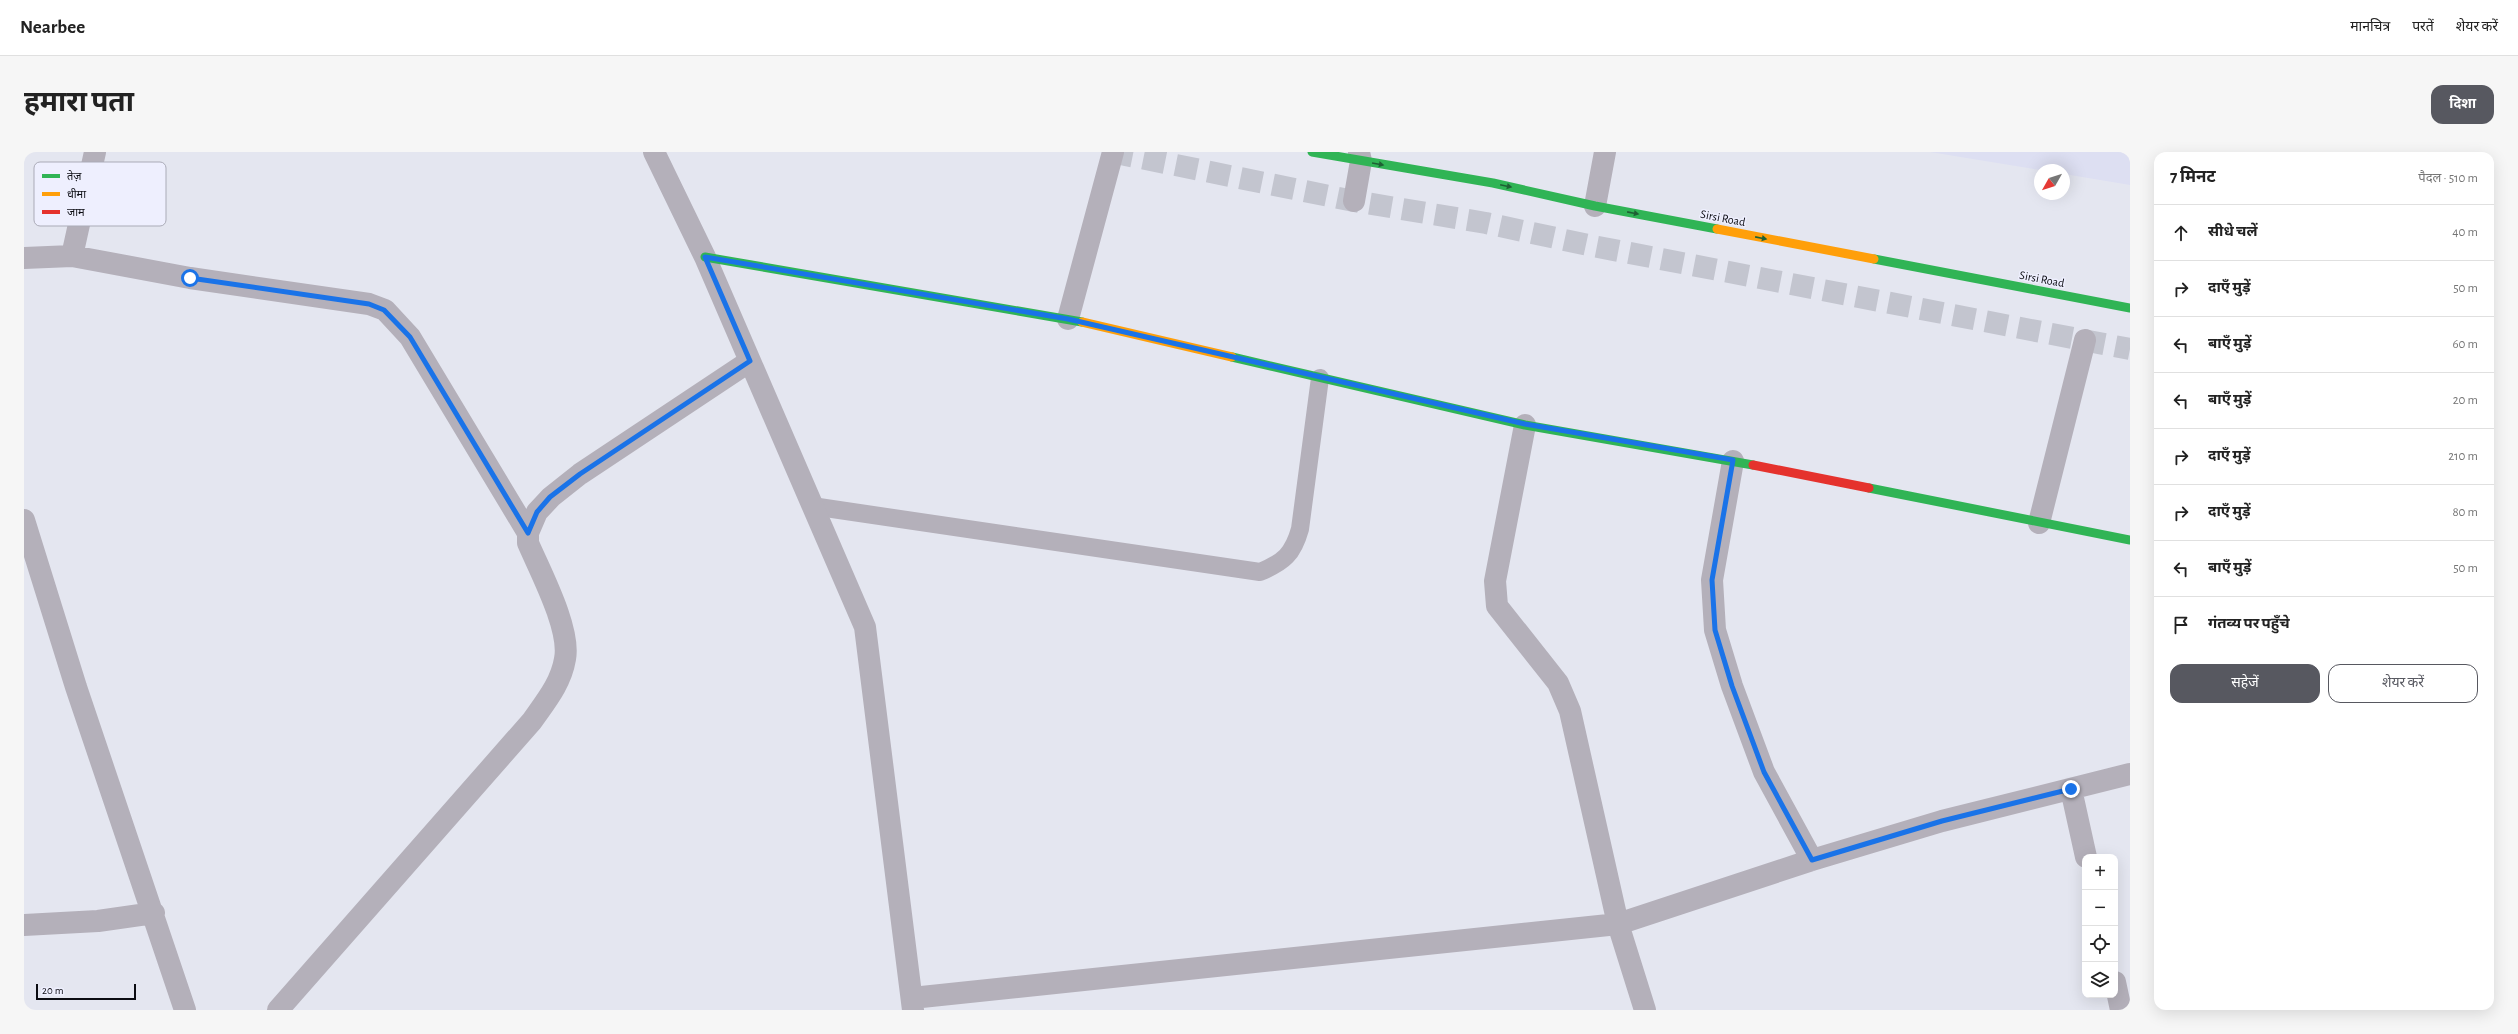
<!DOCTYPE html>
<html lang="hi">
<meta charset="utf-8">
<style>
body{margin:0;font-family:"Alegreya Sans","Noto Sans Devanagari",sans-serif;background:#f6f6f6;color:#222}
.controls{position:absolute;right:12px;bottom:12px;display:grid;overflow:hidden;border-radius:8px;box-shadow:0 4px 16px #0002}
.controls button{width:36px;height:36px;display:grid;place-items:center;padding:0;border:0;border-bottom:1px solid #e0e0e0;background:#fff;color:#222;font:20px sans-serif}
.compass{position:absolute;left:2010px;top:12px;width:36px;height:36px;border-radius:50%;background:#fff;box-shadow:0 4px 16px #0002;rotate:231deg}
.scale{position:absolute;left:12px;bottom:10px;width:100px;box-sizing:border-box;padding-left:4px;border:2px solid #0b0c12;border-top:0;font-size:11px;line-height:14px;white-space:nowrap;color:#0b0c12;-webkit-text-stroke:3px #eeeffe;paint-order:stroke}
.stop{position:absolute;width:12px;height:12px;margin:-9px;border:3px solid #1a73e8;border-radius:50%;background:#fff}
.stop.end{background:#1a73e8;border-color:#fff;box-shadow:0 1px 4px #0008}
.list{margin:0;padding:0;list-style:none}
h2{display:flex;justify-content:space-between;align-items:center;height:52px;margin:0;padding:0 16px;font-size:17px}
h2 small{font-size:13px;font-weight:400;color:#767676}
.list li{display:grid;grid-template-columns:26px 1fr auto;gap:12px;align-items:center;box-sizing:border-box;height:56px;padding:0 16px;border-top:1px solid #e0e0e0}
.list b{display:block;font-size:15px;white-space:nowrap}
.list em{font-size:13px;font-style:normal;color:#767676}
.actions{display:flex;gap:8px;padding:12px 16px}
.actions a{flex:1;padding:9px 0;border:1px solid #575860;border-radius:12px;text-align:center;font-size:14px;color:#575860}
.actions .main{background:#575860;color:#fff}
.icon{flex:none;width:22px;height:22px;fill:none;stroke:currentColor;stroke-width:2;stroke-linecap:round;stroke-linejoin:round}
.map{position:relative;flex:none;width:2106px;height:858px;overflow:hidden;border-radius:12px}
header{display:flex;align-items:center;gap:24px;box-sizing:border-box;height:56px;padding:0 20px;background:#fff;border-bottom:1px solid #e0e0e0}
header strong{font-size:19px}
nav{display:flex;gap:22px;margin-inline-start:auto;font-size:14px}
.intro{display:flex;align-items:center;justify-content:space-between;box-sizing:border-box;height:96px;padding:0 24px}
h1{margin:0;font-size:28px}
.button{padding:10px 18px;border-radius:12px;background:#575860;color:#fff;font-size:14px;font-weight:700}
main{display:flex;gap:24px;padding:0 24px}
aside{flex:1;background:#fff;border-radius:12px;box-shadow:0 4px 16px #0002}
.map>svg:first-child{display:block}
.built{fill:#dddff2}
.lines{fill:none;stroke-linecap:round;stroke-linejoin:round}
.secondary-tunnel{stroke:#c3c5cf;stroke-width:22;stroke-dasharray:22 11;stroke-linecap:butt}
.lane{stroke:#b4b0ba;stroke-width:18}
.street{stroke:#b4b0ba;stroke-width:22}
.fast{stroke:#30b455;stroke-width:9}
.slow{stroke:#ff9f0a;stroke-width:9}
.jam{stroke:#e5322d;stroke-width:9}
.oneway{fill:#1e6034}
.route{stroke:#1a73e8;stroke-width:5}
.labels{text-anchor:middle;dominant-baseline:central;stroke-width:3;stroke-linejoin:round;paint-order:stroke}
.street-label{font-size:12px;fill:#0b0c12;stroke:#eeeffe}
.key{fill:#eeeffe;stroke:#aaabb7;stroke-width:1}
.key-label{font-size:11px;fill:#0b0c12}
</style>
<header>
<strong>Nearbee</strong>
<nav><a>मानचित्र</a><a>परतें</a><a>शेयर करें</a></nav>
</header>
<div class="intro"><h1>हमारा पता</h1><a class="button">दिशा</a></div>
<main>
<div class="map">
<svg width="2106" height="858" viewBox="0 0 2106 858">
<rect width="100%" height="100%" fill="#e4e6f0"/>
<path class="built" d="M1906,0H2106V33L2040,22V18H2016Z"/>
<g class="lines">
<path class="secondary-tunnel" d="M1087,0L1330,49L1462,71L1564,93L2106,197"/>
<path class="lane" d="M788,354L1236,420C1260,410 1269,402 1276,377L1296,226"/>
<path class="street" d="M630,0L681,105L841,475L889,858
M1330,49L1337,9L1335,0
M1571,54L1581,0
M48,104L71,0
M0,106L48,104L166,126L345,152L361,158L386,185L504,381
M1044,167L1089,0
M1501,273L1471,429L1473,454L1534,531L1546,559L1594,772L1621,858
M1709,309L1688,428L1691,478L1708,534L1740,620L1788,708
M0,368L52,535L161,858
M2015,371L2061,188
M2047,637L2062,705
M0,773L74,769L130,761
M2091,830L2097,858
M888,846L1594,772L1788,708L1918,669L2106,622
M254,858L508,569C522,549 537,531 541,507C547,477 516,419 504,391V381L513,360L527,345L556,322L726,209"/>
<path class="fast" d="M1288,0L1469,31L1571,54L1693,77
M681,105L1058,170
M1850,107L2106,156
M1208,205L1501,273L1729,313
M1845,336L2106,388"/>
<path class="slow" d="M1693,77L1850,107
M1058,170L1208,205"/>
<path class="jam" d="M1729,313L1845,336"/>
</g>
<defs><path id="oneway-solid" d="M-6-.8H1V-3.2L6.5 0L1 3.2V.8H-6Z"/></defs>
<g class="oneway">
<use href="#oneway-solid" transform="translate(1354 12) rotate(10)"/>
<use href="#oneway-solid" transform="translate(1482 34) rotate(12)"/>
<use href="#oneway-solid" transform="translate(1609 61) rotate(11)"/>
<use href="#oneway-solid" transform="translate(1737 86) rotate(11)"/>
</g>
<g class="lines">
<path class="route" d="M166,126L345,152L360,158L386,185L504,381L513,360L526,345L556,322L726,209L681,105L1044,167L1501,272L1709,308L1688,428L1691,478L1708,534L1740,620L1788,708L1918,669L2047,637"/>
</g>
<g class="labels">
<g class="street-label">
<text transform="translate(1699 66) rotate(11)">Sirsi Road</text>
<text transform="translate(2018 127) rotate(11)">Sirsi Road</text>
</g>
</g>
<rect x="10" y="10" width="132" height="64" rx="6" class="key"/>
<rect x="18" y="22" width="18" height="4" fill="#30b455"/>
<rect x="18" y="40" width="18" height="4" fill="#ff9f0a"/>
<rect x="18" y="58" width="18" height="4" fill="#e5322d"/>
<g class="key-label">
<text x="43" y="28">तेज़</text>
<text x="43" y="46">धीमा</text>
<text x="43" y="64">जाम</text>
</g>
</svg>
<div class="controls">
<button>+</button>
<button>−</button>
<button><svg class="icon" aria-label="locate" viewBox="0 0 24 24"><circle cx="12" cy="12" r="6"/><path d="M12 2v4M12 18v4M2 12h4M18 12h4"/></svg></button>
<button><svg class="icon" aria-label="layers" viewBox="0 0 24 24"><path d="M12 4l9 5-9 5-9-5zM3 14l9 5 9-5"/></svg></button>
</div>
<svg class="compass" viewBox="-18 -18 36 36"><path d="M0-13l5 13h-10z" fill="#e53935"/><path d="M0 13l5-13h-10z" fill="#767676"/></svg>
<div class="scale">20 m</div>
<div class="stop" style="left:166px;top:126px"></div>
<div class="stop end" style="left:2047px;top:637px"></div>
</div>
<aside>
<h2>7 मिनट<small>पैदल · 510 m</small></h2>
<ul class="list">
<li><svg class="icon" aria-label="ahead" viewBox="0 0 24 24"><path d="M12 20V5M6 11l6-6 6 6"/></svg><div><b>सीधे चलें</b></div><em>40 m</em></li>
<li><svg class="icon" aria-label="right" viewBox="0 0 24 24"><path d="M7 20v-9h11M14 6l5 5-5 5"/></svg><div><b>दाएँ मुड़ें</b></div><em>50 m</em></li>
<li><svg class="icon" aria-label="left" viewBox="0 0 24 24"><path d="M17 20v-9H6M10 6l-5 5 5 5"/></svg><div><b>बाएँ मुड़ें</b></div><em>60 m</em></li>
<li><svg class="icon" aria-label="left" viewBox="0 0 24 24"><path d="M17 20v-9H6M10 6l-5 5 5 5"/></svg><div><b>बाएँ मुड़ें</b></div><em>20 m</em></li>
<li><svg class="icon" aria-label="right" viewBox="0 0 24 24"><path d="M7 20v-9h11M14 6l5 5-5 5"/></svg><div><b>दाएँ मुड़ें</b></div><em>210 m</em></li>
<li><svg class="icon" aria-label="right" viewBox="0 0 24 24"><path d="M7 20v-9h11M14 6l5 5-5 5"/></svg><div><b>दाएँ मुड़ें</b></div><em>80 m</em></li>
<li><svg class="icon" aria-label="left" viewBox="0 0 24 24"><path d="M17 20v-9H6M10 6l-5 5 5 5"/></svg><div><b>बाएँ मुड़ें</b></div><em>50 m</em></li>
<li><svg class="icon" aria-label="arrive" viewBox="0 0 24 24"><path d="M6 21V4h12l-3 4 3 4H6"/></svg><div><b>गंतव्य पर पहुँचे</b></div></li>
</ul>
<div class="actions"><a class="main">सहेजें</a><a>शेयर करें</a></div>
</aside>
</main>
